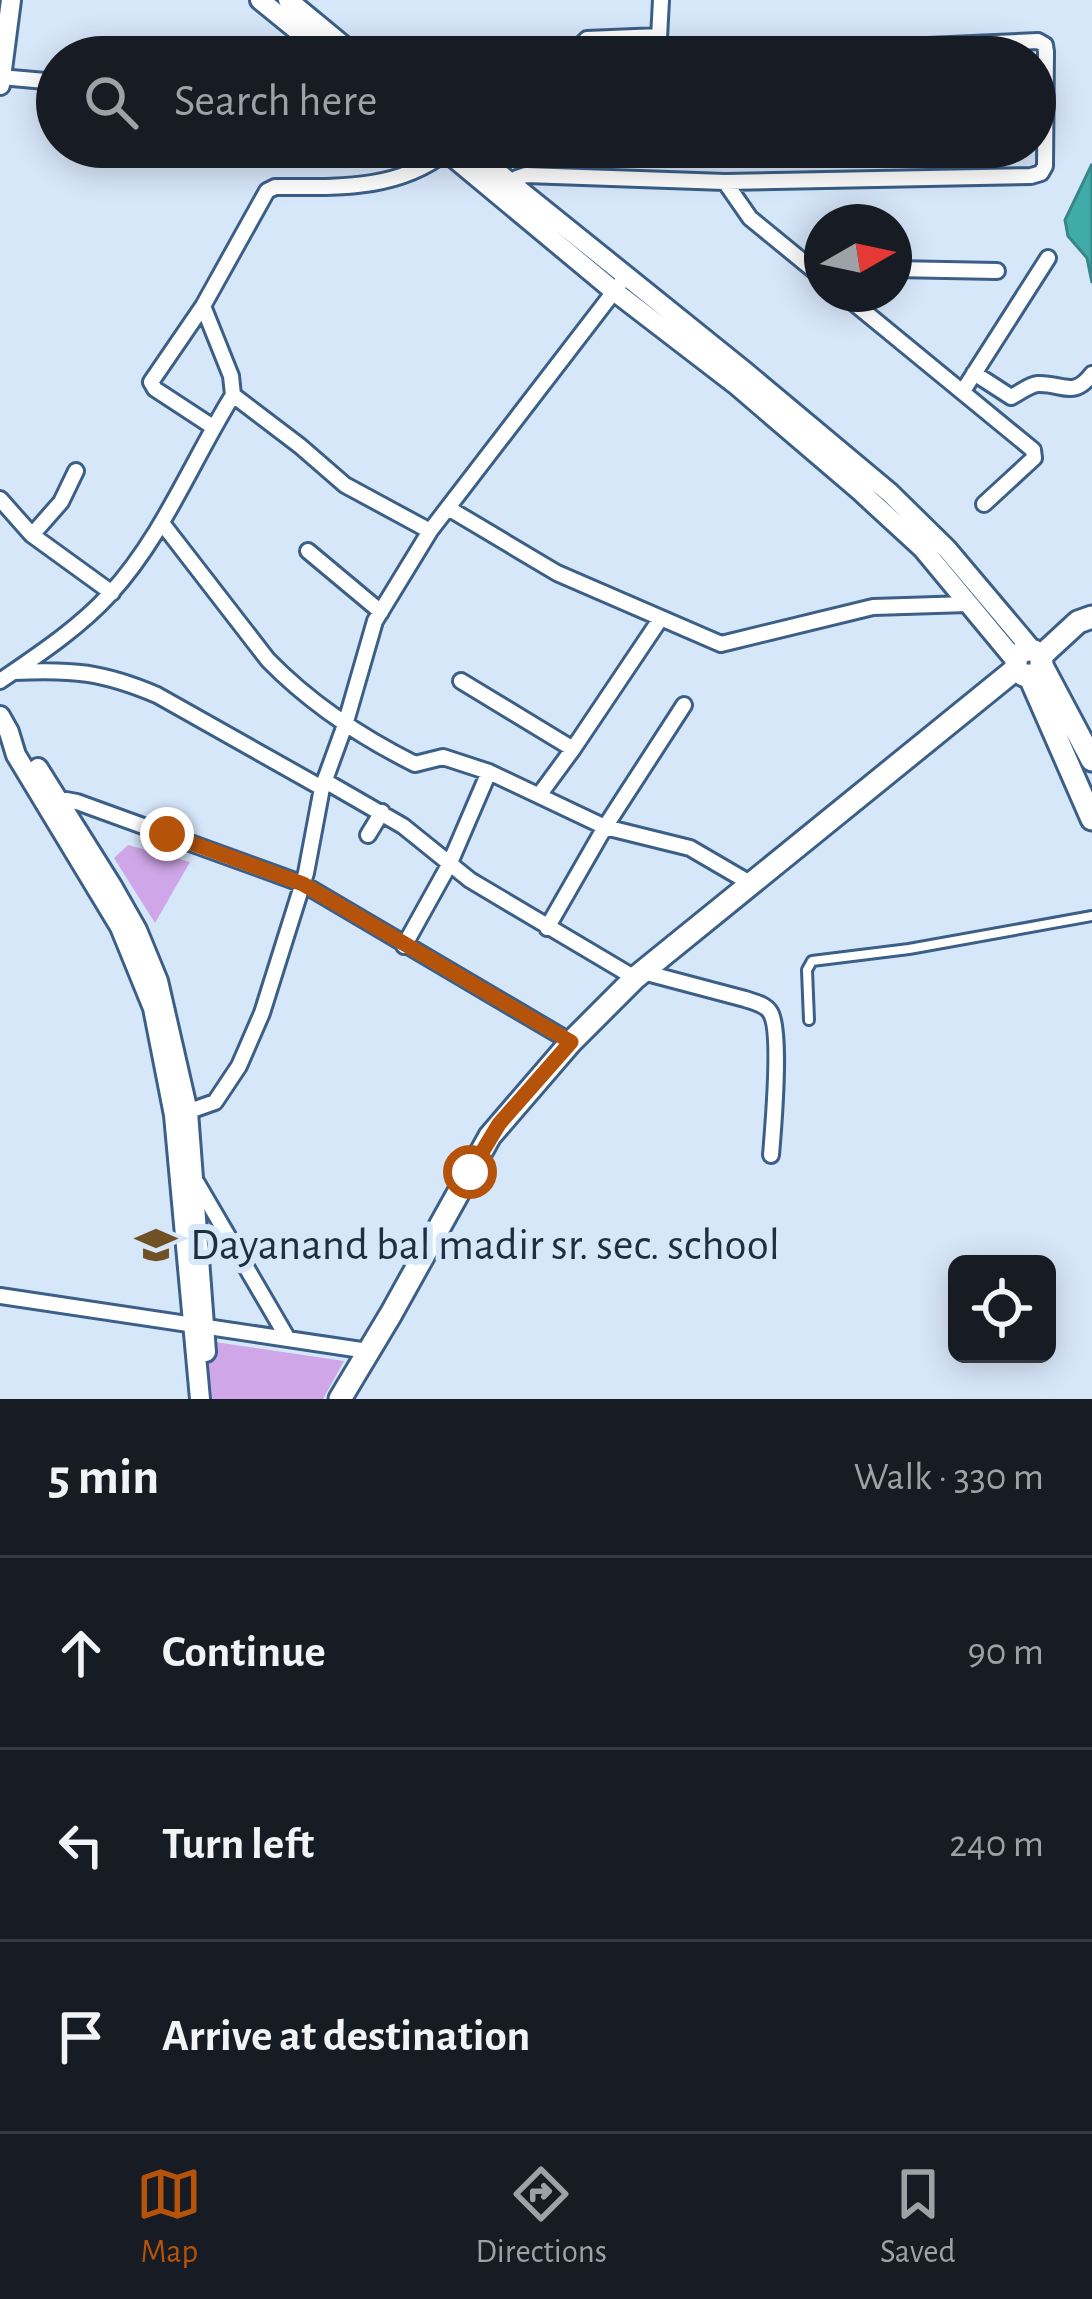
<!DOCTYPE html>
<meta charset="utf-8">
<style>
body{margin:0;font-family:"Alegreya Sans",sans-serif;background:#20242c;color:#f1f3f6}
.controls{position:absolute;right:36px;bottom:36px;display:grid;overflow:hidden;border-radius:18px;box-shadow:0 6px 30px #0003}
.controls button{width:108px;height:108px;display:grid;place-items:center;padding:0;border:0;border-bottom:3px solid #363941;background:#171b24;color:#f1f3f6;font:60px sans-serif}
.compass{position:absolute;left:804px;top:204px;width:108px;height:108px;border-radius:50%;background:#171b24;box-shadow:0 6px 30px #0003;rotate:81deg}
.stop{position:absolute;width:36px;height:36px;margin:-27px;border:9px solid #b45309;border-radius:50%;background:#fff}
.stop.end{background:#b45309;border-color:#fff;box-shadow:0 3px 12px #0008}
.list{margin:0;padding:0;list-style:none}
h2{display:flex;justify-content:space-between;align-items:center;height:156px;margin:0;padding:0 48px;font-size:51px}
h2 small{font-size:39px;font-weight:400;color:#9ea1a6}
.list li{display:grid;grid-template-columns:78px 1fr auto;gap:36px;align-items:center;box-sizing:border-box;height:192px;padding:0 48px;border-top:3px solid #363941}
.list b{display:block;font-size:45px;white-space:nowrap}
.list em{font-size:39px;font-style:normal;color:#9ea1a6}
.icon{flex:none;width:66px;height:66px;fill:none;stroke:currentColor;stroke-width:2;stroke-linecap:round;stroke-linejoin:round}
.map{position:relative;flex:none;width:1092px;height:1399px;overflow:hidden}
.search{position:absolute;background:#171b24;box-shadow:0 6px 30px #0003;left:36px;right:36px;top:36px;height:132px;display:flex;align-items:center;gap:30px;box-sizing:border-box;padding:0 42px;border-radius:66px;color:#9ea1a6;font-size:45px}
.sheet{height:732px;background:#171b24}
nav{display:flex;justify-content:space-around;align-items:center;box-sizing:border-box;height:168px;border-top:3px solid #363941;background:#171b24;font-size:33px;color:#9ea1a6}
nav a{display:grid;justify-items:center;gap:6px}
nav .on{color:#b45309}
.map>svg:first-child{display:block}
.green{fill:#cfa6e8}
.water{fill:#41aba8;stroke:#378689;stroke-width:3}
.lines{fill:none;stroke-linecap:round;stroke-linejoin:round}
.service-casing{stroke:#3b5f87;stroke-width:14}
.minor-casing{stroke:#3b5f87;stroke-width:20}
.tertiary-casing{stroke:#3b5f87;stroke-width:24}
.secondary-casing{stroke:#3b5f87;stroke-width:27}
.service{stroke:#fff;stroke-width:8}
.minor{stroke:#fff;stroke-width:14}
.tertiary{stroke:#fff;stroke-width:18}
.secondary{stroke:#fff;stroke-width:21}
.route{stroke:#b45309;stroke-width:15}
.labels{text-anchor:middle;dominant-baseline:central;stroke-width:12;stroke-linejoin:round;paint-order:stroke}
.poi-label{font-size:45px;fill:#1f2e40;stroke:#d7e7fa;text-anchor:start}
</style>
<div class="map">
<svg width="1092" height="1399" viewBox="0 0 1092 1399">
<rect width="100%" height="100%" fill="#d7e7fa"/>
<path class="green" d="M128,845L190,862L155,923L114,858Z
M208,1341L344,1361L323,1399H210Z"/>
<path class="water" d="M1092,164V283L1087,258L1068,236L1065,220Z"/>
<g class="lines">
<g class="service-casing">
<path id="service" d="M809,1020L807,970L812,961L909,949L1092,916"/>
</g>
<g class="minor-casing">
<path id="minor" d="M582,57L583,43L587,39L659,36
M658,57L661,0
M0,77L57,82
M725,182L750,218L822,277
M507,190L517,178L526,175L725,182L1031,176L1041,173L1045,166L1046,52L1045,45L1038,41L767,53
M894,269L997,271
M843,294L1033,450L1034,458L984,504
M974,373L1011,397C1020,393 1028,385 1038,384C1063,383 1073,399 1092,374
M963,391L1048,258
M233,395L300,446L345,485L430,531
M213,427L155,389L151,382L203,306L267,191L275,187C335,187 397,191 446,152
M0,499L32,535L112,593
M448,508L557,573L721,644L873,607L968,604
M162,523L268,660C310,703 361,737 415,764L443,757L489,772L605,827L690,848L750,883
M32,535L61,502L76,471
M308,551L381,612
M14,672C72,669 103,672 157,695L322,788
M0,681C38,655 79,628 110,594C163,536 192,461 233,395L231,376L203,306
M461,681L573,749L661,618
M325,781L403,826L470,880L635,978
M540,794L573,749
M53,806L66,800L77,802L303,884L571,1042
M368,835L382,812
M547,928L605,827L684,705
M404,946L449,865L489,772
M643,972L745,999C754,1002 765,1004 770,1012C782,1029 773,1131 771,1155
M181,1114L215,1102L239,1066L262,1013L306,873L322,788L345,725L375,621L430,531L619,285
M197,1183L288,1339
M0,1296L368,1351"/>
</g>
<g class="tertiary-casing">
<path id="tertiary" d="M260,0L330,57
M288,0L357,57
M0,85L11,0
M441,147L614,291L735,384L860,491L923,549L1016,661
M466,147L743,370L890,493L947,549L1033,651
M0,716L9,732L16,755L120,927L153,1008L174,1115L200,1399
M38,768L112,886L137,930L158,981L188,1112L206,1352"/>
</g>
<g class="secondary-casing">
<path id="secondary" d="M1016 663a13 13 0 1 1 26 0a13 13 0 1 1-26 0Z
M1040,657L1078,622L1092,617
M1041,664L1092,760
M1029,675L1092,819
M340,1399L391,1314L490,1136L571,1042L635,978L1017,668"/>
</g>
<use href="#service" class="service"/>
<use href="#minor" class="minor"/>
<use href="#tertiary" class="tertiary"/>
<use href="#secondary" class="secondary"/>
</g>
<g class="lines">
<path class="route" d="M167,834L303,884L571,1042L499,1124L470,1172"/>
</g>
<defs>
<g id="school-bare" transform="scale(3.24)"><path d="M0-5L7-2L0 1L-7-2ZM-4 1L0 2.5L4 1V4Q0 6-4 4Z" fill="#705126" stroke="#d7e7fa" stroke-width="2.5" paint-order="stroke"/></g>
</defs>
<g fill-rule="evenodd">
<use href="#school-bare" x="156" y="1245"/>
</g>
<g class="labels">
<g class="poi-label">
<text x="190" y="1245">Dayanand bal madir sr. sec. school</text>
</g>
</g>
</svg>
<div class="controls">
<button><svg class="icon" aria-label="locate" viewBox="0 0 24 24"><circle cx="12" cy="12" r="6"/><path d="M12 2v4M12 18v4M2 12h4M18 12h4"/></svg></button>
</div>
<svg class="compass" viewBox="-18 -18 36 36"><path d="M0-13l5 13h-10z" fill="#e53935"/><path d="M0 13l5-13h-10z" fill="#9ea1a6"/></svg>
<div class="stop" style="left:470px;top:1172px"></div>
<div class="stop end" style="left:167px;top:834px"></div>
<div class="search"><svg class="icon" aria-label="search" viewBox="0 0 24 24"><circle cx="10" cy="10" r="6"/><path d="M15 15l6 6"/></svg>Search here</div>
</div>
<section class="sheet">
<h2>5 min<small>Walk · 330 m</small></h2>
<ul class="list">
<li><svg class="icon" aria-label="ahead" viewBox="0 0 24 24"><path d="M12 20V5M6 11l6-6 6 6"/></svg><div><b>Continue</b></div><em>90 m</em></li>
<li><svg class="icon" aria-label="left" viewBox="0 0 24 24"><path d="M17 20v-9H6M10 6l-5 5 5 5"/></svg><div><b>Turn left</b></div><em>240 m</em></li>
<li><svg class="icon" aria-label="arrive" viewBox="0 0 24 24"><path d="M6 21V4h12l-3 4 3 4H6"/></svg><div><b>Arrive at destination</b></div></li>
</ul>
</section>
<nav>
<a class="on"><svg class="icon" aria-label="map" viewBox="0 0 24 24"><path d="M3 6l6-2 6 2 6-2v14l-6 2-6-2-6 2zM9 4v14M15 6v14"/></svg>Map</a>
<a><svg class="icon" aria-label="directions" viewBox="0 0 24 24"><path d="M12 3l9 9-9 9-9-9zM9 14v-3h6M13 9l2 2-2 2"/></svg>Directions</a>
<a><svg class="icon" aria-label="saved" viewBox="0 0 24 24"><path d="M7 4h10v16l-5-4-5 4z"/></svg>Saved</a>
</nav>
